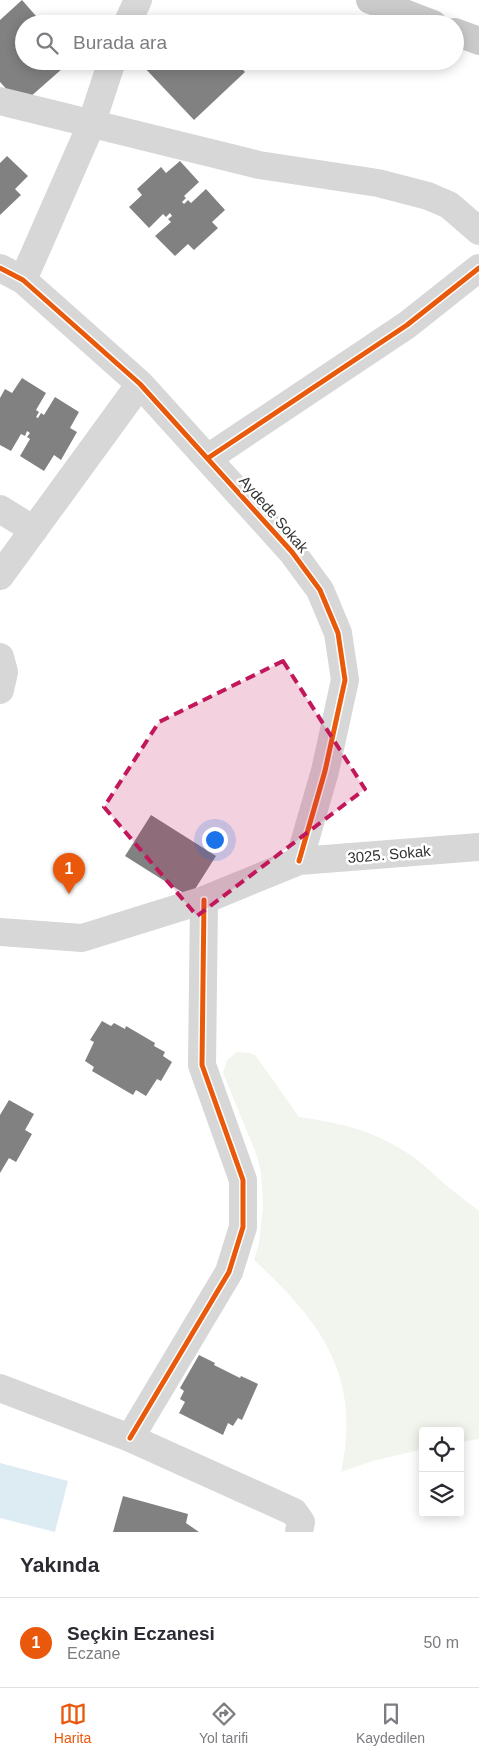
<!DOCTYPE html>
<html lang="tr">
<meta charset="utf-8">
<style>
body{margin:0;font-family:Helvetica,sans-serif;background:#f7f7f7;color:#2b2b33}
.controls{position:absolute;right:15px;bottom:15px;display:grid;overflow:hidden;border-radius:5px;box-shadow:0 2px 12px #0003}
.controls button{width:45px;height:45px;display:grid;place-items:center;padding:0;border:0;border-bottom:1px solid #e1e1e2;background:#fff;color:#2b2b33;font:25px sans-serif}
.you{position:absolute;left:214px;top:839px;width:18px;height:18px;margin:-12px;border:4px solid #fff;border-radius:50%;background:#1a73e8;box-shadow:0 0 0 8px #1a73e833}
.badge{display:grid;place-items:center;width:32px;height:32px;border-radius:50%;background:#ea580c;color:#fff;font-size:16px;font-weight:700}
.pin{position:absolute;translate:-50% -41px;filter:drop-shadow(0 1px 2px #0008)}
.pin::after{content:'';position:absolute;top:26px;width:18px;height:15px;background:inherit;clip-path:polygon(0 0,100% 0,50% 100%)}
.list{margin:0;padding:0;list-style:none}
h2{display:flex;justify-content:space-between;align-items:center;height:65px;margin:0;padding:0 20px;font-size:21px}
h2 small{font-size:16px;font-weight:400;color:#7c7c81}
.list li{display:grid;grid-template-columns:32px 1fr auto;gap:15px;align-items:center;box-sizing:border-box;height:90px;padding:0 20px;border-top:1px solid #e1e1e2}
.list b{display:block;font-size:19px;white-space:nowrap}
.list p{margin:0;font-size:16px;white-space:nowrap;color:#7c7c81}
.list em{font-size:16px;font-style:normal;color:#7c7c81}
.icon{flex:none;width:28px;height:28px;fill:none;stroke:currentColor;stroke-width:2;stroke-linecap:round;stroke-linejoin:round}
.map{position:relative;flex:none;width:479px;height:1532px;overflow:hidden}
.search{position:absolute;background:#fff;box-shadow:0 2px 12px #0003;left:15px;right:15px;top:15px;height:55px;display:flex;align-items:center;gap:12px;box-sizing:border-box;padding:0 18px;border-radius:28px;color:#7c7c81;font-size:19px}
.sheet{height:155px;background:#fff}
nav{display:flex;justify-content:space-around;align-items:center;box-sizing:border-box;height:70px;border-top:1px solid #e1e1e2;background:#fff;font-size:14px;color:#7c7c81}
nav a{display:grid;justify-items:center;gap:2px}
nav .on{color:#ea580c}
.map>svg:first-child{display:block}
.green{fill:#f1f5ed}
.water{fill:#ddebf3}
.building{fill:#818181}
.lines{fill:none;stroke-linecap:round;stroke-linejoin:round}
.minor{stroke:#d7d7d7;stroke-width:28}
.major{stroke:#cacaca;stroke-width:28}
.cycleway-casing{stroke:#fff;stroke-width:8}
.cycleway{stroke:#e8590c;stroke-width:5}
.marked{fill:#c2185b;fill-opacity:0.2;stroke:#c2185b;stroke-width:4;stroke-dasharray:10 6;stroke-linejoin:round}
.labels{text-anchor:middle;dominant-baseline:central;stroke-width:5;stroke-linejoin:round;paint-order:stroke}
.street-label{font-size:15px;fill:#333;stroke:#fff}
</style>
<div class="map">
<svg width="479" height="1532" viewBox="0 0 479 1532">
<rect width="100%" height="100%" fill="#fff"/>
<path class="green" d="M237,1052L250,1053L256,1056L299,1117C336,1122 372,1130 404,1151C420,1160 432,1173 446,1185C456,1194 468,1202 479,1211V1439L460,1442V1431H423V1449L373,1461L341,1472C362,1376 321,1322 254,1260L259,1243L263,1207L261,1173L257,1156L223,1073L227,1060Z"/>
<path class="water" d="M0,1463L68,1481L55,1532L0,1518Z"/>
<path class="building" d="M22,0L43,24H24V61H71L21,105L0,82V20Z
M192,15L200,24H183Z
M143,61H235L245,72L194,120L141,64Z
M7,156L28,176L15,189L21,195L0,215V163Z
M180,161L199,182L184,196L186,198L182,202L184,204L188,200L191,203L206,189L225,210L212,222L218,228L194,250L188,244L175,256L155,236L171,222L168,219L172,216L170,213L166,217L163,214L149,228L129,207L142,195L137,189L161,167L166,173Z
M22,378L46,393L36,410L39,412L36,417L38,418L41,413L44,415L55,397L79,412L70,428L77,432L61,460L54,455L44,471L20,456L30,439L27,437L30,433L27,431L25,436L21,434L11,451L0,445V398L5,389L12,393Z
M151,815L216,856L190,897L125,856Z
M102,1021L111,1026L114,1023L125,1029L126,1026L155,1043L154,1046L165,1052L163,1056L172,1062L161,1081L157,1079L146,1096L136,1090L133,1095L92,1071L94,1067L85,1061L94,1042L90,1040Z
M9,1100L34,1114L25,1130L32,1134L16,1162L9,1158L0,1173V1115Z
M199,1355L215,1363L214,1365L240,1378L241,1376L258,1384L242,1420L238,1418L233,1426L228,1423L223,1435L179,1413L185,1402L180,1399L184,1391L180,1388Z
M123,1496L188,1514L186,1523L199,1532H113Z"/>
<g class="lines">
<path class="minor" d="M127,24L138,0
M0,101L259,165L378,183L428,196L449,205L479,231
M0,268L23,280L140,384L292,552L320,590L338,633L345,680L325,771L299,861
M23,280L91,125L112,61
M208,458L407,325L479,268
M0,509L34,530
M0,576L140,384
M0,657L4,672L0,690
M0,932L82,938L204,900L299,861L479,847
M0,1388L130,1438L294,1512L301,1522L299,1532
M130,1438L229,1272L243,1227V1180L202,1065L204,900"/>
<path class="major" d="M370,0L433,24
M455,32L479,41"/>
<g class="cycleway-casing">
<path id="cycleway" d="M0,268L23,280L140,384L292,552L320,590L338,633L345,680L325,771L299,861
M208,458L407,325L479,268
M130,1438L229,1272L243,1227V1180L202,1065L204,900"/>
</g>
<use href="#cycleway" class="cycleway"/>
</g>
<path class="marked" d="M283,661L365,789L197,916L104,807L159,722Z"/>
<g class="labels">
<g class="street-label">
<text transform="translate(274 514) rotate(49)">Aydede Sokak</text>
<text transform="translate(389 854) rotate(-5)">3025. Sokak</text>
</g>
</g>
</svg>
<div class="controls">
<button><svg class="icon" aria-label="locate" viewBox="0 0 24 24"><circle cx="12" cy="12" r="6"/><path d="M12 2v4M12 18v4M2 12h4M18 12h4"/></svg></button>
<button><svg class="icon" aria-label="layers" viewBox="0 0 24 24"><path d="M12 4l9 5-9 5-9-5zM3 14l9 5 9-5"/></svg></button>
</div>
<div class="you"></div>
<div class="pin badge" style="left:69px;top:894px">1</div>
<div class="search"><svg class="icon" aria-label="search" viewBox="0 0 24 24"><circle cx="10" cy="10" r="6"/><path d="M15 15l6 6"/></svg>Burada ara</div>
</div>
<section class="sheet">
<h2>Yakında<small></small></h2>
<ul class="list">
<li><span class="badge">1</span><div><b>Seçkin Eczanesi</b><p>Eczane</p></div><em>50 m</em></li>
</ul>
</section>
<nav>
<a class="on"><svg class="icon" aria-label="map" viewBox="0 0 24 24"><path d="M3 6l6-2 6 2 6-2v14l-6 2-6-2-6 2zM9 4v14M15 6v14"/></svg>Harita</a>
<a><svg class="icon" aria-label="directions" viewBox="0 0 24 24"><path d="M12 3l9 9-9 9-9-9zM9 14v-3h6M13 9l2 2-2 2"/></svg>Yol tarifi</a>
<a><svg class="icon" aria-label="saved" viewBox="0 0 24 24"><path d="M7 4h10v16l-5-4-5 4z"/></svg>Kaydedilen</a>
</nav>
